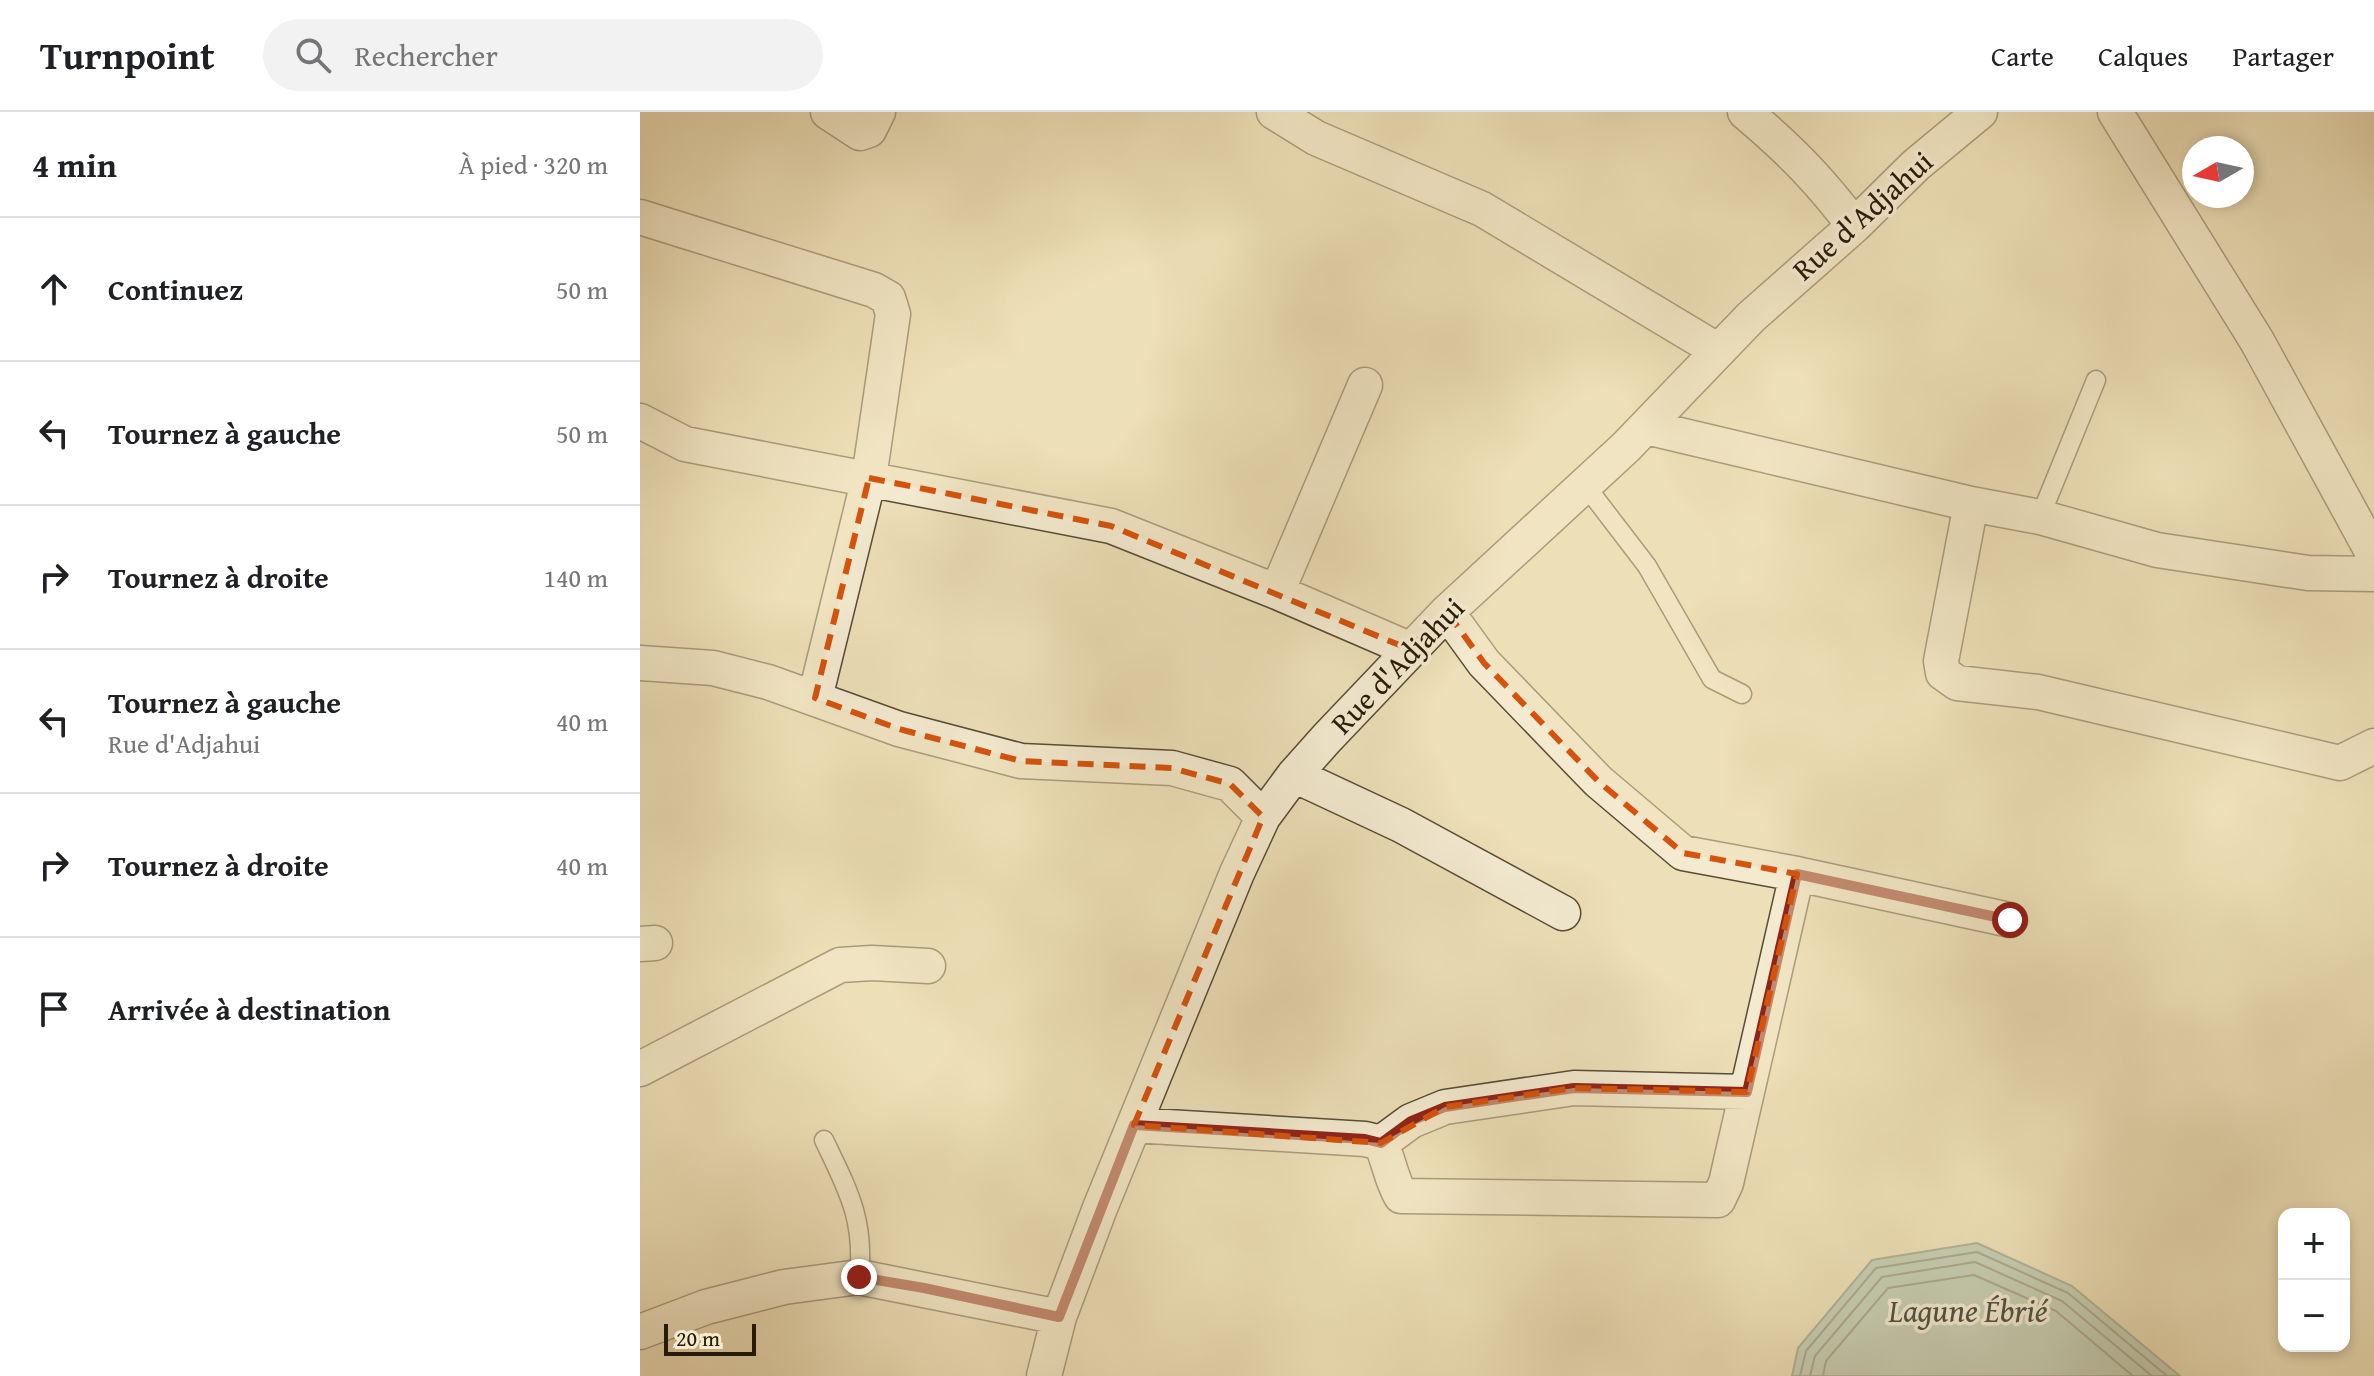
<!DOCTYPE html>
<html lang="fr">
<meta charset="utf-8">
<style>
body{margin:0;font-family:"Gentium Book Plus",serif;background:#f2f2f2;color:#202124}
.controls{position:absolute;right:24px;bottom:24px;display:grid;overflow:hidden;border-radius:16px;box-shadow:0 4px 12px #0003}
.controls button{width:72px;height:72px;display:grid;place-items:center;padding:0;border:0;border-bottom:2px solid #e0e0e0;background:#fff;color:#202124;font:40px sans-serif}
.compass{position:absolute;left:1542px;top:24px;width:72px;height:72px;border-radius:50%;background:#fff;box-shadow:0 4px 12px #0003;rotate:261deg}
.scale{position:absolute;left:24px;bottom:20px;width:92px;box-sizing:border-box;padding-left:8px;border:4px solid #281b09;border-top:0;font-size:22px;line-height:28px;white-space:nowrap;color:#281b09;-webkit-text-stroke:6px #f3ead0;paint-order:stroke}
.stop{position:absolute;width:24px;height:24px;margin:-18px;border:6px solid #8f2418;border-radius:50%;background:#fff}
.stop.end{background:#8f2418;border-color:#fff;box-shadow:0 2px 8px #0008}
.list{margin:0;padding:0;list-style:none}
h2{display:flex;justify-content:space-between;align-items:center;height:104px;margin:0;padding:0 32px;font-size:34px}
h2 small{font-size:26px;font-weight:400;color:#757577}
.list li{display:grid;grid-template-columns:52px 1fr auto;gap:24px;align-items:center;box-sizing:border-box;height:144px;padding:0 32px;border-top:2px solid #e0e0e0}
.list b{display:block;font-size:30px;white-space:nowrap}
.list p{margin:0;font-size:26px;white-space:nowrap;color:#757577}
.list em{font-size:26px;font-style:normal;color:#757577}
.icon{flex:none;width:44px;height:44px;fill:none;stroke:currentColor;stroke-width:2;stroke-linecap:round;stroke-linejoin:round}
.map{position:relative;flex:none;width:1734px;height:1264px;overflow:hidden}
header{display:flex;align-items:center;gap:48px;box-sizing:border-box;height:112px;padding:0 40px;background:#fff;border-bottom:2px solid #e0e0e0}
header strong{font-size:38px}
nav{display:flex;gap:44px;margin-inline-start:auto;font-size:28px}
.search{width:560px;height:72px;background:#f2f2f2;display:flex;align-items:center;gap:20px;box-sizing:border-box;padding:0 28px;border-radius:44px;color:#757577;font-size:30px}
main{display:flex}
aside{flex:1;background:#fff}
.map>svg:first-child{display:block}
.water{fill:#99bcb1;stroke:#6c7c6e;stroke-width:2}
.lines{fill:none;stroke-linecap:round;stroke-linejoin:round}
.shore{stroke:#606c5d;stroke-width:2}
.lane-casing{stroke:#594c34;stroke-width:21}
.street-casing{stroke:#594c34;stroke-width:37}
.lane{stroke:#f3ead0;stroke-width:18}
.street{stroke:#f3ead0;stroke-width:34}
.route{stroke:#8f2418;stroke-width:10}
.marked{fill:none;stroke:#d5530c;stroke-width:6;stroke-dasharray:16 10;stroke-linejoin:round}
.labels{text-anchor:middle;dominant-baseline:central;stroke-width:7;stroke-linejoin:round;paint-order:stroke}
.street-label{font-size:30px;fill:#281b09;stroke:#f3ead0}
.water-label{font-size:32px;font-style:italic;fill:#505344;stroke:#f3ead0}
</style>
<header>
<strong>Turnpoint</strong>
<div class="search"><svg class="icon" aria-label="search" viewBox="0 0 24 24"><circle cx="10" cy="10" r="6"/><path d="M15 15l6 6"/></svg>Rechercher</div>
<nav><a>Carte</a><a>Calques</a><a>Partager</a></nav>
</header>
<main>
<aside>
<h2>4 min<small>À pied · 320 m</small></h2>
<ul class="list">
<li><svg class="icon" aria-label="ahead" viewBox="0 0 24 24"><path d="M12 20V5M6 11l6-6 6 6"/></svg><div><b>Continuez</b></div><em>50 m</em></li>
<li><svg class="icon" aria-label="left" viewBox="0 0 24 24"><path d="M17 20v-9H6M10 6l-5 5 5 5"/></svg><div><b>Tournez à gauche</b></div><em>50 m</em></li>
<li><svg class="icon" aria-label="right" viewBox="0 0 24 24"><path d="M7 20v-9h11M14 6l5 5-5 5"/></svg><div><b>Tournez à droite</b></div><em>140 m</em></li>
<li><svg class="icon" aria-label="left" viewBox="0 0 24 24"><path d="M17 20v-9H6M10 6l-5 5 5 5"/></svg><div><b>Tournez à gauche</b><p>Rue d'Adjahui</p></div><em>40 m</em></li>
<li><svg class="icon" aria-label="right" viewBox="0 0 24 24"><path d="M7 20v-9h11M14 6l5 5-5 5"/></svg><div><b>Tournez à droite</b></div><em>40 m</em></li>
<li><svg class="icon" aria-label="arrive" viewBox="0 0 24 24"><path d="M6 21V4h12l-3 4 3 4H6"/></svg><div><b>Arrivée à destination</b></div></li>
</ul>
</aside>
<div class="map">
<svg width="1734" height="1264" viewBox="0 0 1734 1264">
<rect width="100%" height="100%" fill="#eddfb7"/>
<filter id="stains"><feTurbulence type="fractalNoise" baseFrequency=".0025" numOctaves="4"/><feColorMatrix values="0 0 0 0 .2 0 0 0 0 .09 0 0 0 0 .02 0 0 0 .5 -.17"/></filter>
<radialGradient id="worn" r=".72"><stop offset=".6" stop-color="#630" stop-opacity="0"/><stop offset="1" stop-color="#630" stop-opacity=".3"/></radialGradient>
<path class="water" d="M1337,1131L1432,1174L1540,1264H1152L1158,1236L1232,1148Z"/>
<g class="lines">
<path class="shore" d="M1160,1264L1166,1239L1236,1156L1337,1140L1428,1181L1527,1264
M1170,1264L1175,1244L1242,1165L1335,1150L1422,1189L1512,1264
M1183,1264L1186,1249L1248,1176L1334,1163L1416,1199L1493,1264"/>
<g class="lane-casing">
<path id="lane" d="M945,373L1007,454L1072,567L1102,582
M1400,405L1456,268
M184,1028C208,1078 225,1108 219,1165"/>
</g>
<g class="street-casing">
<path id="street" d="M188,0L220,21L229,18L238,0
M634,0L676,26L842,97L1077,238
M1105,0C1148,36 1181,69 1214,114
M1475,0L1617,229L1734,443
M0,105L234,178L248,186L253,202L229,366L175,586
M0,309L45,332L471,414L637,480L769,537
M1006,315L1331,392L1400,405L1517,438L1668,461L1734,462
M1331,392L1301,549L1303,561L1317,571L1398,580L1700,651L1734,634
M637,480L725,273
M807,500L844,551L958,669L1043,741L1157,762L1370,808
M0,551L73,556L128,570L259,617L381,649L532,656L590,672L623,705
M654,663L761,713L923,801
M0,832L15,831
M0,957L200,853L232,851L288,854
M494,1013L725,1027L741,1031C749,1049 751,1067 761,1084L1078,1088L1086,1071L1157,762
M741,1031L771,1009L805,995L934,976L1107,980
M0,1220L66,1195L144,1175L219,1165L419,1205
M404,1264L419,1205L460,1096L597,761L623,705L654,663L687,626L807,500L986,335L1111,205L1214,114L1276,53L1340,0"/>
</g>
<use href="#lane" class="lane"/>
<use href="#street" class="street"/>
</g>
<g class="lines">
<path class="route" d="M219,1165L284,1176L419,1205L494,1013L725,1027L741,1031L771,1009L805,995L934,976L1107,980L1157,762L1370,808"/>
</g>
<path d="M0 0H1734V1264H0ZM229,366L471,414L769,537L807,500L844,551L958,669L1043,741L1157,762L1107,980L934,976L805,995L741,1031L494,1013L623,705L590,672L532,656L381,649L259,617L175,586Z" fill="#eddfb7" fill-opacity=".55" fill-rule="evenodd"/>
<path class="marked" d="M229,366L471,414L769,537L807,500L844,551L958,669L1043,741L1157,762L1107,980L934,976L805,995L741,1031L494,1013L623,705L590,672L532,656L381,649L259,617L175,586Z"/>
<g class="labels">
<g class="street-label">
<text transform="translate(1222 103) rotate(-42)">Rue d'Adjahui</text>
<text transform="translate(757 553) rotate(-46)">Rue d'Adjahui</text>
</g>
<g class="water-label">
<text x="1328" y="1198">Lagune Ébrié</text>
</g>
</g>
<rect width="100%" height="100%" filter="url(#stains)"/>
<rect width="100%" height="100%" fill="url(#worn)"/>
</svg>
<div class="controls">
<button>+</button>
<button>−</button>
</div>
<svg class="compass" viewBox="-18 -18 36 36"><path d="M0-13l5 13h-10z" fill="#e53935"/><path d="M0 13l5-13h-10z" fill="#757577"/></svg>
<div class="scale">20 m</div>
<div class="stop" style="left:1370px;top:808px"></div>
<div class="stop end" style="left:219px;top:1165px"></div>
</div>
</main>
